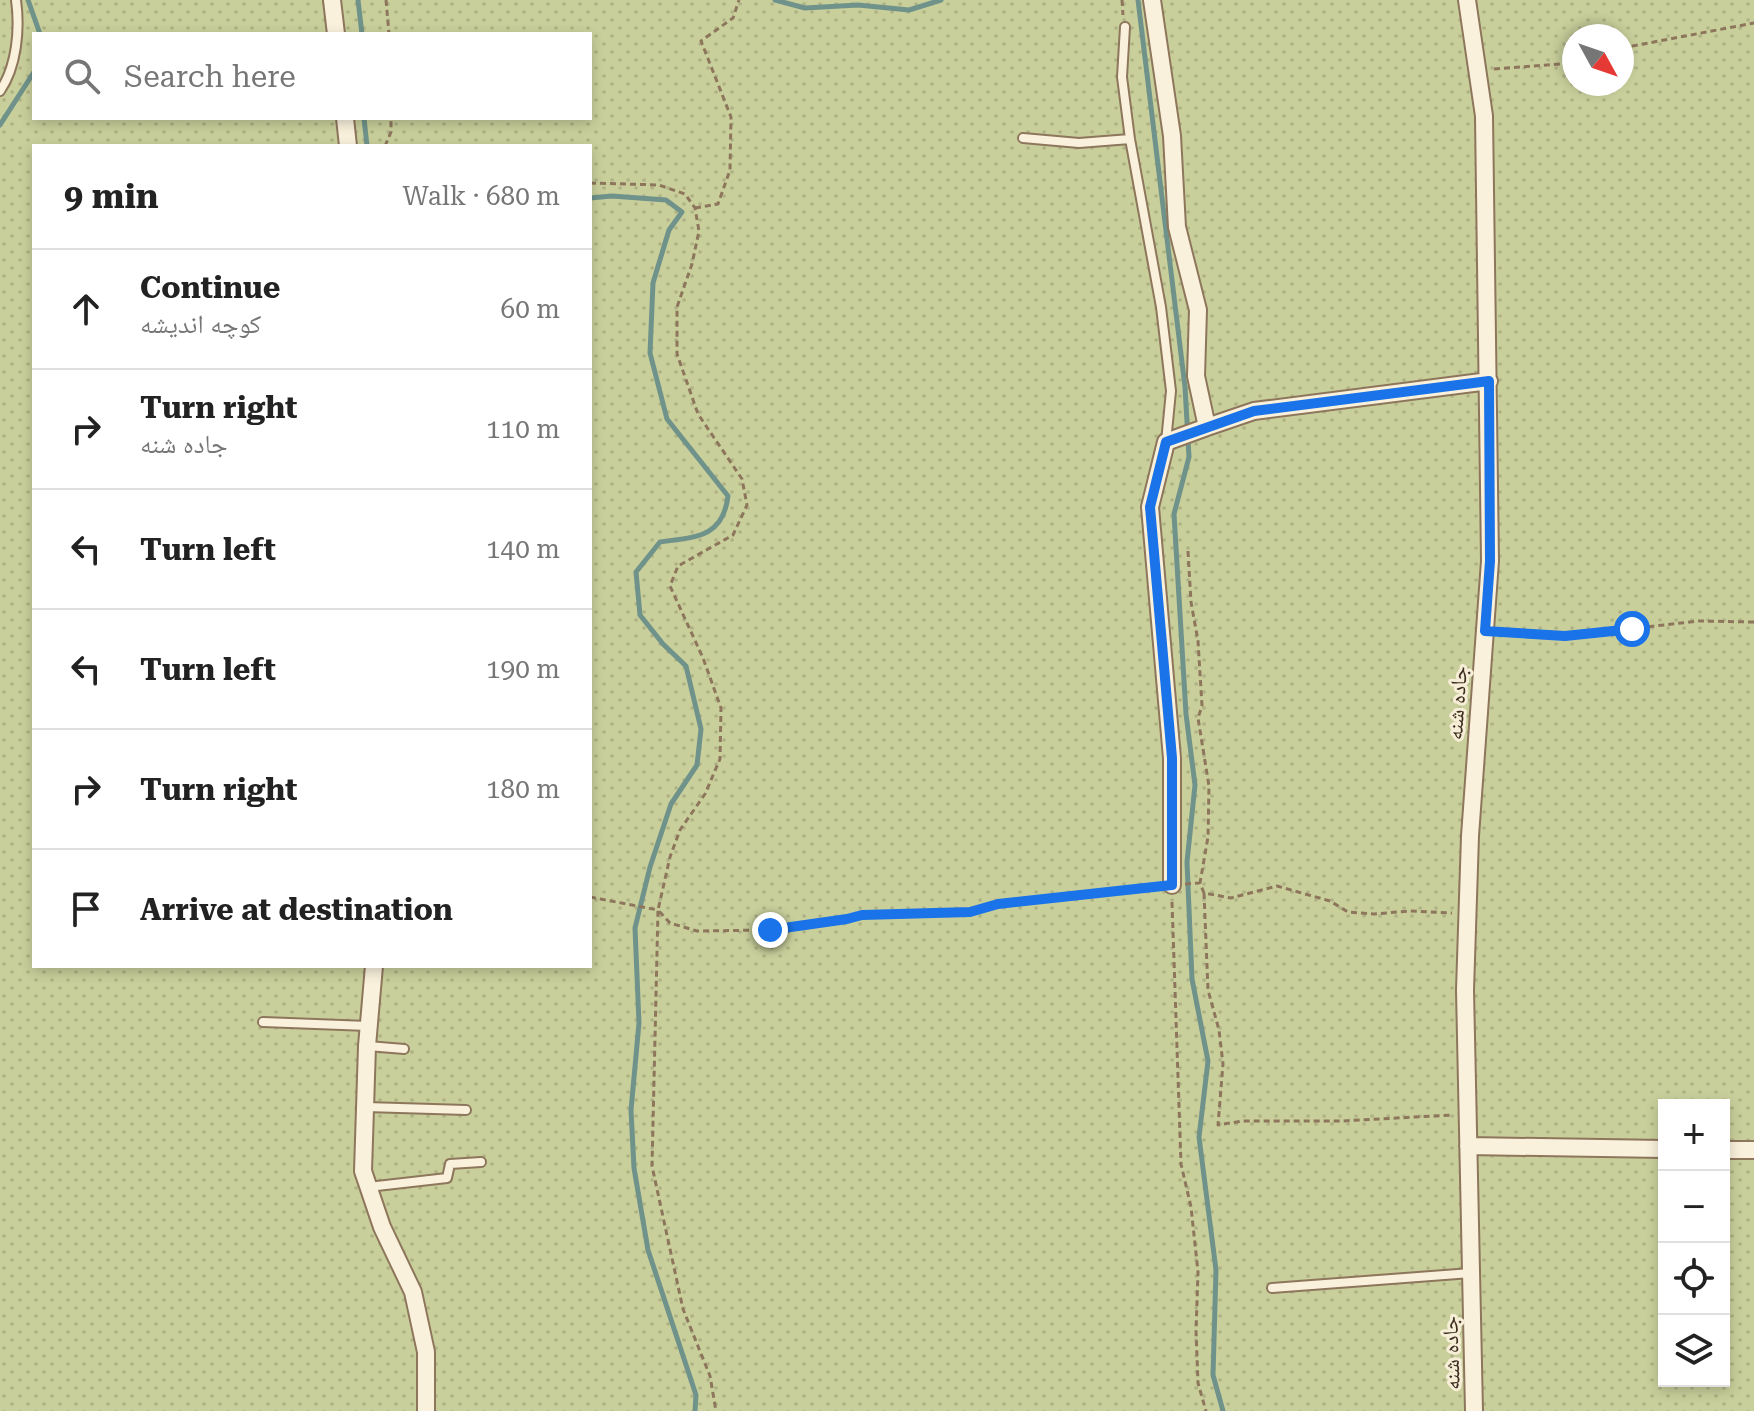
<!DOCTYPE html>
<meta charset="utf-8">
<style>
body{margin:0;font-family:"Roboto Serif","Noto Naskh Arabic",serif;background:#f2f2f2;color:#222}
.controls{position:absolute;right:24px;bottom:24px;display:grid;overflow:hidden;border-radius:0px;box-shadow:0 4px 12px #0003}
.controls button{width:72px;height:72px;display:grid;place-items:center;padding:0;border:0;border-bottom:2px solid #e0e0e0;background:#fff;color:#222;font:40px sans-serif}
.compass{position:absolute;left:1562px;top:24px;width:72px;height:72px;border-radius:50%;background:#fff;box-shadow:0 4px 12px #0003;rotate:130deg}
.stop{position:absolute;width:24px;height:24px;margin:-18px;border:6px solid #1a73e8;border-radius:50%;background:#fff}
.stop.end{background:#1a73e8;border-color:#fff;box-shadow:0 2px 8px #0008}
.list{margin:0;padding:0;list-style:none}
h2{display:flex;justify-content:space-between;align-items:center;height:104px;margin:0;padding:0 32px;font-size:34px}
h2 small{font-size:26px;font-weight:400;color:#767676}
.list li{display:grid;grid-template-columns:52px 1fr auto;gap:24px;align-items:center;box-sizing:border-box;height:120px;padding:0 32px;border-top:2px solid #e0e0e0}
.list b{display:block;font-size:30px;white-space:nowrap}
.list p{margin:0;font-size:26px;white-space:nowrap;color:#767676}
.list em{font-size:26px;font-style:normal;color:#767676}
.icon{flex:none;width:44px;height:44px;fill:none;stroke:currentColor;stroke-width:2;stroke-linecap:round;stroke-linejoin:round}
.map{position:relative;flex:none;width:1754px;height:1411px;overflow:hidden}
.search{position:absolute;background:#fff;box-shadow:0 4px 12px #0003;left:32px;top:32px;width:560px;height:88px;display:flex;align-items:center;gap:20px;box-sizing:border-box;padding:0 28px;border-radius:0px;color:#767676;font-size:30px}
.panel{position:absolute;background:#fff;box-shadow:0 4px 12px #0003;left:32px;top:144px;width:560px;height:824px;border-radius:0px}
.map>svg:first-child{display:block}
.green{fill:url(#green-dots);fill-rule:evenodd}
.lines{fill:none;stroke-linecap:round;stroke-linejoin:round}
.stream{stroke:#6f938a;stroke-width:5}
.lane-casing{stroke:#8d765c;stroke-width:12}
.street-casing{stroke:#8d765c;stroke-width:20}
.path{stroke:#8d765c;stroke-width:3;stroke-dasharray:6 4;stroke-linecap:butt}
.lane{stroke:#faf1dc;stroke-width:8}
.street{stroke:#faf1dc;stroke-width:16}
.route{stroke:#1a73e8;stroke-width:10}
.labels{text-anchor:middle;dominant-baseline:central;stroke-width:6;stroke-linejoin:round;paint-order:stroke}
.street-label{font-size:22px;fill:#3d2e20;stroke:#f7eed8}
</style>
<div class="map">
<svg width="1754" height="1411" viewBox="0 0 1754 1411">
<defs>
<pattern id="green-dots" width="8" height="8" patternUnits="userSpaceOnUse" patternTransform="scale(2)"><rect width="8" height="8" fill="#c9cf9b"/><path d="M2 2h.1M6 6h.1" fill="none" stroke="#aeb285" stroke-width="1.8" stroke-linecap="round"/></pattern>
</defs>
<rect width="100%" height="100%" fill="#f0e4c8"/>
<path class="green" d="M0,0H1754V1411H0ZM34,34H590V118H34ZM1574,36H1622V84H1574ZM34,146H590V966H34ZM1664,1105H1724V1381H1664Z"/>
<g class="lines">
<path class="stream" d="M28,0L40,34
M358,0L362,34
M775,0L805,8L858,5L909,10L941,0
M1138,0L1185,387L1189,457L1174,514L1186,714L1195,785L1187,862L1192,979L1208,1061L1199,1137L1216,1270L1213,1375L1223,1411
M364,118L367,146
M0,125L34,72
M590,198L612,196L666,200L682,212L669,230L653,283L650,353L667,419L728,496C723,538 695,537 660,542L636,572L640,615L663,644L686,666L701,729L697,765L671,804L650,867L635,928L639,1023L631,1110L634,1168L648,1250L696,1395L695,1411"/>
<g class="lane-casing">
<path id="lane" d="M1125,27L1122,77L1130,139L1161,307L1171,391L1166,442
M0,91C17,66 20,29 16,0
M1023,138L1079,143L1130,139
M263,1022L368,1026
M368,1046L404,1049
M366,1107L466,1110
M368,1187L447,1178L450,1164L481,1162
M1272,1288L1471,1273"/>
</g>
<g class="street-casing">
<path id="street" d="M332,0L336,34
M1152,0L1172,136L1177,227L1198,310L1196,376L1207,427L1166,442L1150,507L1172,758V885
M1467,0L1484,116L1490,561L1470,836L1465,990L1474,1411
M345,118L348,146
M1207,427L1254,411L1489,381
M374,966L367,1046L363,1171L382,1227L413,1292L426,1352V1411
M1468,1146L1664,1149
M1724,1150H1754"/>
</g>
<path class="path" d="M386,0L389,34
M1122,0L1123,15
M1622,48L1754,23
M1494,69L1574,63
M385,146L391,132V118
M590,183L659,185L685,194L695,208L699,231L692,264L677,307V354L698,414L742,479L747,505L733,535L678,566L670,586L703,658L721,708L720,759L705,794L680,830L670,857L658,910L670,923L697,931L770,930L847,919L862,915L970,912L998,904L1158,886
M695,208L718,204L730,170L731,117L701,41L733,18L739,0
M1188,551L1191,602L1198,641L1202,706L1198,718L1209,786L1208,837L1200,883
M1499,632L1565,636L1699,621L1754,622
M1185,884L1200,883L1204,893L1231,898L1277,886L1330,901L1348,912L1374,914L1410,911L1452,913
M1204,893L1208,990L1219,1030L1223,1064L1218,1125L1243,1121H1342L1452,1115
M590,897L658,910L652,1166L683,1309L710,1376L716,1411
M1172,902L1181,1164L1191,1207L1198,1272L1196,1331L1198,1383L1206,1411"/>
<use href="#lane" class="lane"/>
<use href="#street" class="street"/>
</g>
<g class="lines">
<path class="route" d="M770,930L847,919L862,915L970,912L998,904L1172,885V758L1150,507L1166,442L1254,411L1489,381L1490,561L1485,631L1565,636L1632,629"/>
</g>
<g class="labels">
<g class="street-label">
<text transform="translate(1457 703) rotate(-86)">جاده شنه</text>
<text transform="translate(1451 1353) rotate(-92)">جاده شنه</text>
</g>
</g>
</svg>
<div class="controls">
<button>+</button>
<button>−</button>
<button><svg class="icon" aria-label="locate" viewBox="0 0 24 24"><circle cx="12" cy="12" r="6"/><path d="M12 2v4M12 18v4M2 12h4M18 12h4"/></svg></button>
<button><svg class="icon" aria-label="layers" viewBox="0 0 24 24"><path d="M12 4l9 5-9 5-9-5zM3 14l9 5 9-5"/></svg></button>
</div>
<svg class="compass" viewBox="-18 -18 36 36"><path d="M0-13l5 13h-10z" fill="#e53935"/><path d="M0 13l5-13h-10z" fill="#767676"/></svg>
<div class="stop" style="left:1632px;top:629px"></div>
<div class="stop end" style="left:770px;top:930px"></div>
<div class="search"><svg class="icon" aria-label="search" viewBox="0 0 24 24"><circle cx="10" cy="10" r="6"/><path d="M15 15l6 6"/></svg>Search here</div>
<section class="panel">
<h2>9 min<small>Walk · 680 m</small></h2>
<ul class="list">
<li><svg class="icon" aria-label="ahead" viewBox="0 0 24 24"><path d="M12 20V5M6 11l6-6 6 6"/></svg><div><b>Continue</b><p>کوچه اندیشه</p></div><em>60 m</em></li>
<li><svg class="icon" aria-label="right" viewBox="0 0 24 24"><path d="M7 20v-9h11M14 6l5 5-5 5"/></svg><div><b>Turn right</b><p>جاده شنه</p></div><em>110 m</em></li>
<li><svg class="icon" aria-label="left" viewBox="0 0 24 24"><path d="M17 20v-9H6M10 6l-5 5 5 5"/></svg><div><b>Turn left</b></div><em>140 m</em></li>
<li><svg class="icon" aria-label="left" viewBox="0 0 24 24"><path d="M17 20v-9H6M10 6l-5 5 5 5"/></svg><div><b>Turn left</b></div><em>190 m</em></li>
<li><svg class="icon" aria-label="right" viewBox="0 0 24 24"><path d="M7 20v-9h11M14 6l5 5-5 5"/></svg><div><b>Turn right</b></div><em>180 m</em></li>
<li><svg class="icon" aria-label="arrive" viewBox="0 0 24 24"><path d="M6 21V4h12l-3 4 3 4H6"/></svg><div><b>Arrive at destination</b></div></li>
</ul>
</section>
</div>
